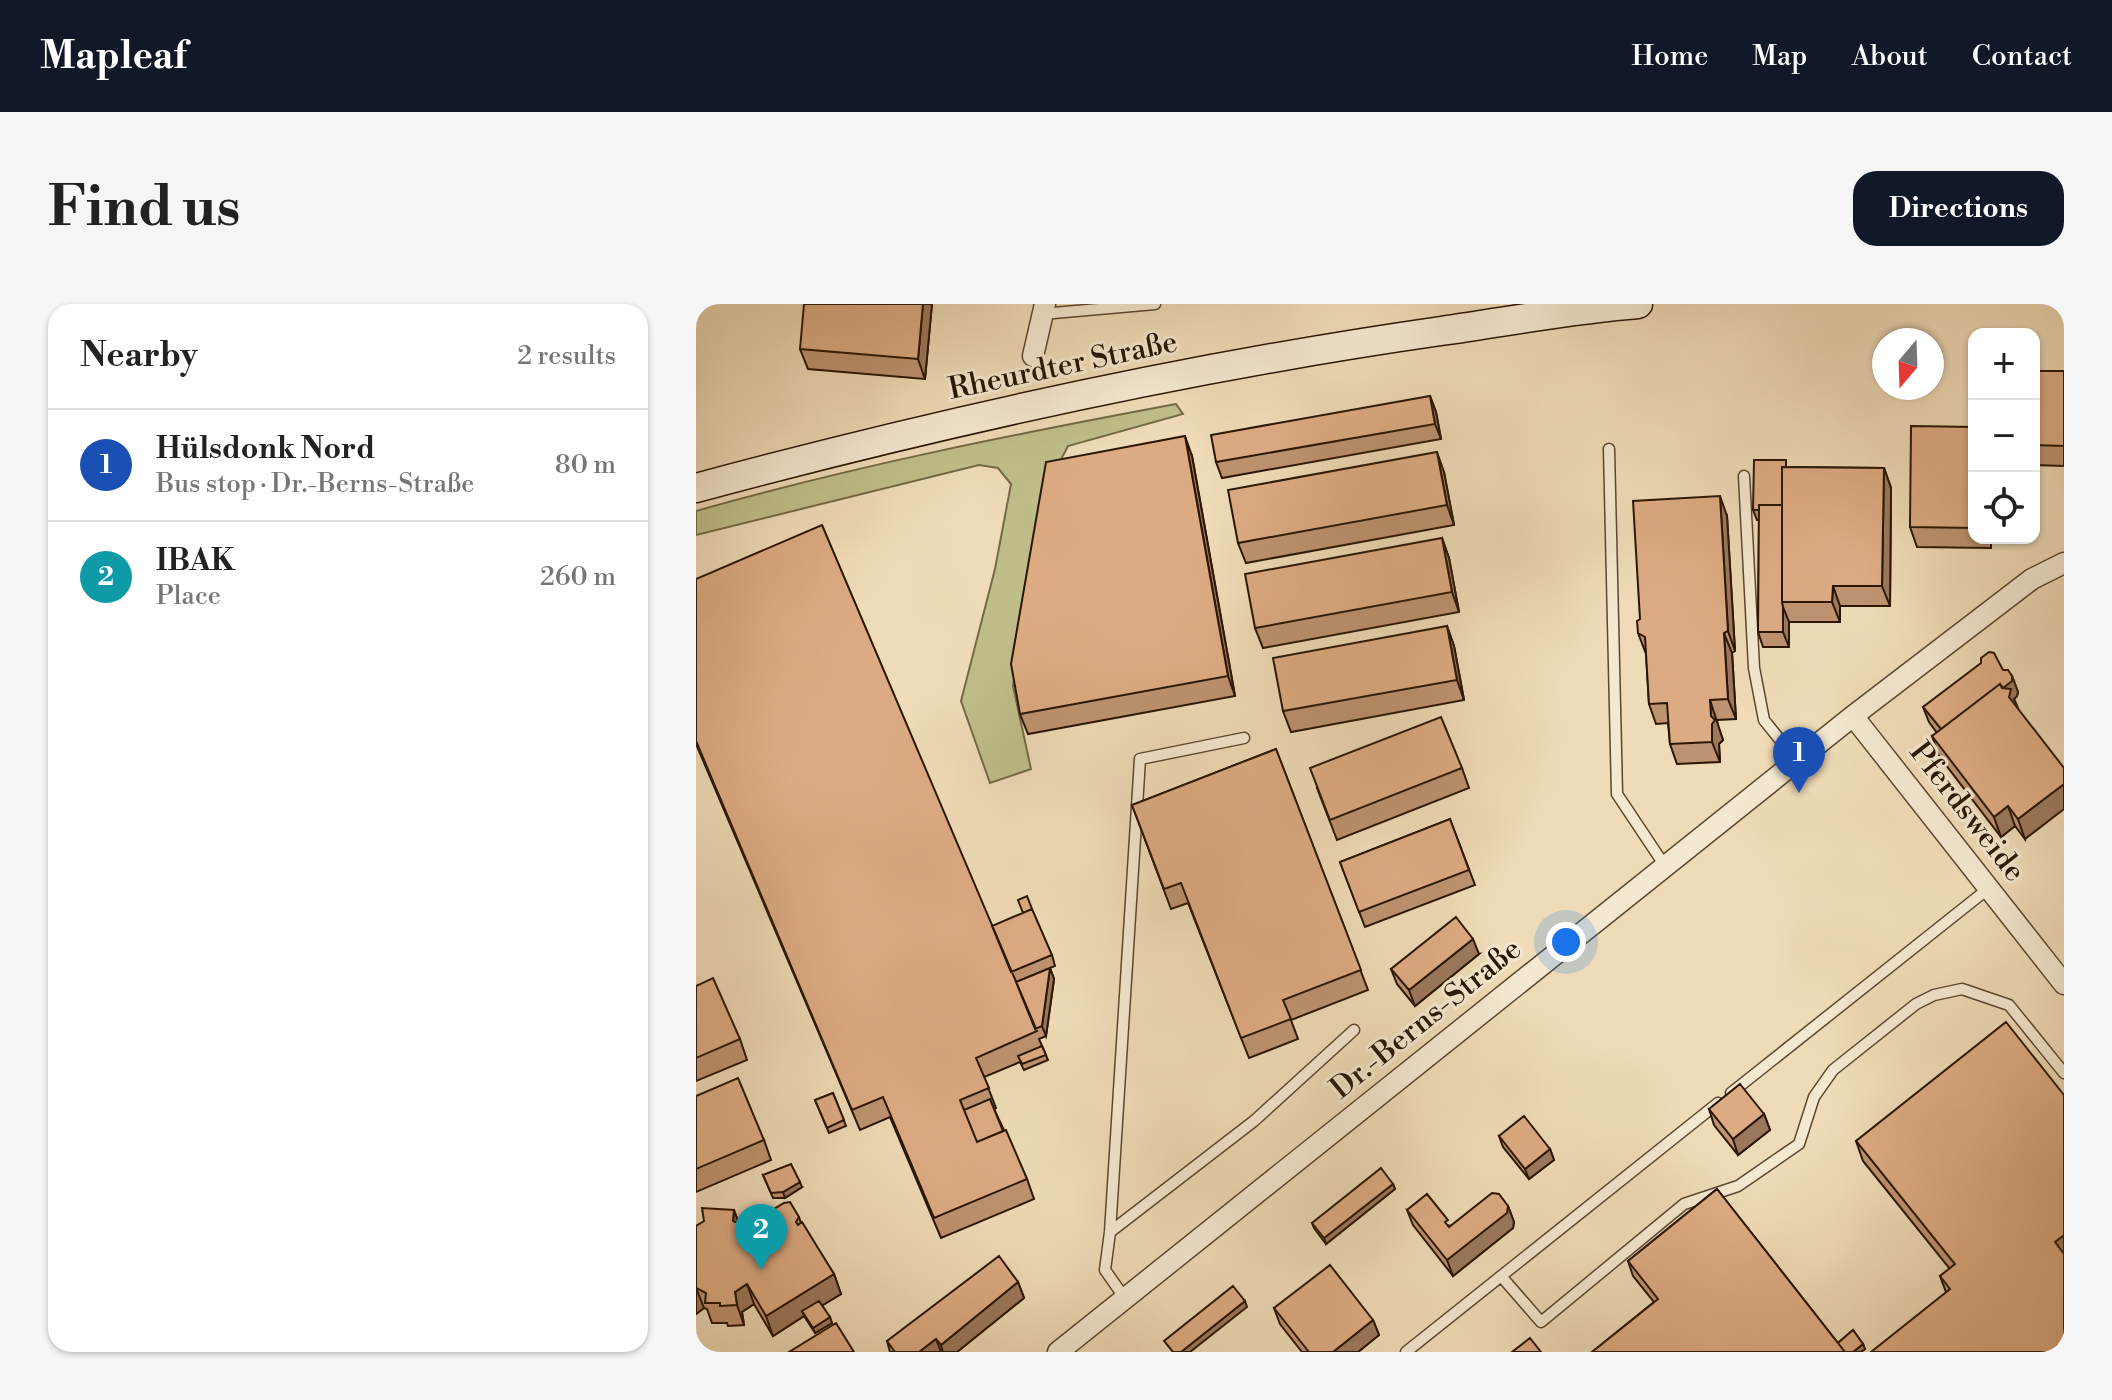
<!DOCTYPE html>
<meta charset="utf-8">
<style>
body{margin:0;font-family:"Libre Bodoni",serif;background:#f6f6f6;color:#222}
.controls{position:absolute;right:24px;top:24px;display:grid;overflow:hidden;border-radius:16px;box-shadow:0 2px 6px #0004}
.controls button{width:72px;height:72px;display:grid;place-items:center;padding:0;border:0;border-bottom:2px solid #e0e0e0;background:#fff;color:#222;font:40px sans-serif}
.compass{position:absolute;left:1176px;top:24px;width:72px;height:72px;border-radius:50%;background:#fff;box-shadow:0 2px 6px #0004;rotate:199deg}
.you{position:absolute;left:870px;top:638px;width:28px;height:28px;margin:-20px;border:6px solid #fff;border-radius:50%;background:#1a73e8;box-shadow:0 0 0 12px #1a73e833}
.badge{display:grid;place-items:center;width:52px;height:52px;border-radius:50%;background:#111827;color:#fff;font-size:26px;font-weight:700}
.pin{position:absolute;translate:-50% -66px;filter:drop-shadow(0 2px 4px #0008)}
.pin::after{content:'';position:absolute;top:42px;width:28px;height:24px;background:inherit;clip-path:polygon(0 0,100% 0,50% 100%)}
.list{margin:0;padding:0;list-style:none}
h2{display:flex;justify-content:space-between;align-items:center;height:104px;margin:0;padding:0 32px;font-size:34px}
h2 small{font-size:26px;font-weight:400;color:#767676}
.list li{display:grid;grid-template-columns:52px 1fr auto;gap:24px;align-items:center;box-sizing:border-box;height:112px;padding:0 32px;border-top:2px solid #e0e0e0}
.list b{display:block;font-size:30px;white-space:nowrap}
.list p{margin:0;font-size:26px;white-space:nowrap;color:#767676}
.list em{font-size:26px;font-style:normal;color:#767676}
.icon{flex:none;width:44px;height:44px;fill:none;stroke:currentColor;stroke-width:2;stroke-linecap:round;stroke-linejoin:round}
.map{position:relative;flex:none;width:1368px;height:1048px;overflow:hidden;border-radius:24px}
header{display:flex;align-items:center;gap:48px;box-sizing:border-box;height:112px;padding:0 40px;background:#111827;color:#fff}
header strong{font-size:38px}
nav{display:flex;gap:44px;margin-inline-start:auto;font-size:28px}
.intro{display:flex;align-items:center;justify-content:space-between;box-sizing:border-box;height:192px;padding:0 48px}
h1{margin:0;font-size:56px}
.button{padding:20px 36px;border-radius:24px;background:#111827;color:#fff;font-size:28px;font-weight:700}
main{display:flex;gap:48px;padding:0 48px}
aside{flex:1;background:#fff;border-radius:24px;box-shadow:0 2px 6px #0004}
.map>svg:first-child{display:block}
.green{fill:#bfbe8a;stroke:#746a46;stroke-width:2}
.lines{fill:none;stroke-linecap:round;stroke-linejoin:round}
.service-casing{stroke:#5b4730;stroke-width:13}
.minor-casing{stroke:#5b4730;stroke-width:23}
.secondary-casing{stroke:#2a1603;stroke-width:31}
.service{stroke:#f5e8d0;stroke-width:10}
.minor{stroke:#f5e8d0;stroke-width:20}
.secondary{stroke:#f5e8d0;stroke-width:28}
.wall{fill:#be9371;stroke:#2a1603;stroke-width:2}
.shaded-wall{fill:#9b785c;stroke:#2a1603;stroke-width:2}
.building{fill:#ddab83;stroke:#2a1603;stroke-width:2}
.labels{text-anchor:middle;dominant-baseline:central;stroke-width:6;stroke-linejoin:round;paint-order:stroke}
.street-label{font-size:30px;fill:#2a1603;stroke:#f5e8d0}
</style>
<header>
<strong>Mapleaf</strong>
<nav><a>Home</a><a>Map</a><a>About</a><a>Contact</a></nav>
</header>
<div class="intro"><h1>Find us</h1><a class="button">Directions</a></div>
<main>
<aside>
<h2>Nearby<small>2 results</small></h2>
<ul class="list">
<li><span class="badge" style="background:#1a4fb4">1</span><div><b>Hülsdonk Nord</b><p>Bus stop · Dr.-Berns-Straße</p></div><em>80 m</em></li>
<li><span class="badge" style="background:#0f9aa8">2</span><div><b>IBAK</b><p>Place</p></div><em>260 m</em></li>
</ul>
</aside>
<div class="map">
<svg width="1368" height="1048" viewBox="0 0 1368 1048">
<rect width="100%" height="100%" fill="#efdbb7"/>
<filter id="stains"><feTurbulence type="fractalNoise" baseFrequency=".0025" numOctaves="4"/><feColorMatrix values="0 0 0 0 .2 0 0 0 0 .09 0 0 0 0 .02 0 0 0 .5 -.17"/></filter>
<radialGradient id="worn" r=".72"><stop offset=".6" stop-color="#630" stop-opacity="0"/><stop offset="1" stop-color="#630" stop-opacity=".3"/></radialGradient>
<path class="green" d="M480,100L487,110L372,142L352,180L317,382L335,465L294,479L265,397L299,265L315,180L302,164L283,161L0,231V207C158,162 319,130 480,100Z"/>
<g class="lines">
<g class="service-casing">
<path id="service" d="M346,10L459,0
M913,145L921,490L969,562
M1048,172L1058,364L1068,416L1101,457
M1035,789L1293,584
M414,928L558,817L658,726
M805,972L845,1018L988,900L1042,882L1103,840L1118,793L1137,766L1220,700L1238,691L1266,685L1313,701L1368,769
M428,993L409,966L414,928L444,455L548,434
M710,1048L1022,799"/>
</g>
<g class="minor-casing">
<path id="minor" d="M337,52L349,0
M1157,412L1368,680
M362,1048L1157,412L1336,275L1368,259"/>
</g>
<g class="secondary-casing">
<path id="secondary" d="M0,184C245,118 493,63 745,27C810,18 876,5 942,0"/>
</g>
<use href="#service" class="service"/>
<use href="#minor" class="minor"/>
<use href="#secondary" class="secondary"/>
</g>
<path class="wall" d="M236,0L229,75L112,65L104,45Z
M1338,67H1368V162L1338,161Z
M734,92L740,108L745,135L526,174L520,158Z
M1278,123V234H1295V244L1221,243L1214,223Z
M496,152L539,392L332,430L324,410Z
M1093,163L1188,164L1195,184L1194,302H1144V318H1093V343H1067L1062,328L1063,216H1061L1057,206Z
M748,168L758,221L550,259L542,239Z
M1031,212L1039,347L1036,349L1040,415L1021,416L1022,423L1027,436L1023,440L1024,458L981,460L974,440L972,419L960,420L953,400L950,350L942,329L944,315Z
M746,234L753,254L763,308L567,344L559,324Z
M0,275L296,622L356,651L359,662L320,678L354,664L358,675L350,732L343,735L352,756L328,766L324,758L288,773L300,804L298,805L331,875L338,895L245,934L194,813L164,826L0,440Z
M751,322L758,342L768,396L595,428L587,407Z
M1307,366L1316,372L1322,388L1321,392L1318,395L1322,404L1329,535L1319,522L1305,533L1243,452L1236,432L1241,429L1233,418L1227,403Z
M580,445L672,686L595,716L602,735L553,754L492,599L475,605L436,501Z
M766,464L773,484L641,536L621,484Z
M754,515L779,581L669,623L644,558Z
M783,650L719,702L701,680L695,665Z
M0,682L44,735L51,756L0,777Z
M137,789L150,822L133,829L119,796Z
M0,792L68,836L75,856L0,888Z
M1013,805L1068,810L1074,826L1042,851L1018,821Z
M803,832L854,845L858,856L833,875L807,843Z
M1160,837L1368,1048L1250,988L1244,972L1254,965L1167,857Z
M67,871L106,883L89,894H77Z
M697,880L699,885L630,940L618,924L616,919Z
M1021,885L1142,1039L1157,1026L1167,1040L1169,1045L1165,1048H896L958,998L937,972L932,957Z
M812,902L818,918L817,924L757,972L717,921L711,906L754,922Z
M38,906L43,920L46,921L103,913L105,919L138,970L145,990L126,1001L136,1019L119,1029L108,1012L77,1032L58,1000L46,1008L48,1021L32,1022L31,1019H16L11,1005L8,1004L0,1010V922Z
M322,978L328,994L261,1048H194L191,1037Z
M578,1004L677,1016L683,1031L662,1048H606L584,1020Z"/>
<path class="shaded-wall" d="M227,0H236L229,75L222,55Z
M734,92L740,108L745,135L739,120Z
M489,132L496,152L539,392L532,372Z
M741,148L748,168L758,221L751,201Z
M1188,164L1195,184L1194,302L1186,282Z
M1024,192L1031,212L1039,347L1032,327Z
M746,234L753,254L763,308L756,288Z
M1137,282L1144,302V318L1136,298Z
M1087,303L1093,318V343L1087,328Z
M751,322L758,342L768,396L761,376Z
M1028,329L1036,349L1040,415L1032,395Z
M1316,372L1322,388L1321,392L1318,395L1322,405L1253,444Z
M1014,396L1027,436L1023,440L1024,458L1016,438Z
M1368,480V505L1329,535L1322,515Z
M1312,502L1319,522L1305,533L1298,513Z
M777,635L783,650L719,702L713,686Z
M354,664L358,675L350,732L346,722Z
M1068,810L1074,826L1042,851L1037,835Z
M854,845L858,856L833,875L829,865Z
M104,878L106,883L89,894L87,888Z
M697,880L699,885L630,940L628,934Z
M812,902L818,918L817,924L757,972L751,956Z
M38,906L45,926L37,917Z
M1368,931V957L1359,938Z
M138,970L145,990L109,1012L106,1007L108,1012L77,1032L70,1012Z
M322,978L328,994L261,1048H247L245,1041Z
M51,980L58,1000L46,1008L48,1021L41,1001L39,988Z
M0,984L8,1004L0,1010Z
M549,997L551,1003L494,1048H485Z
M134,1013L136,1019L119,1029L117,1024Z
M677,1016L683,1031L662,1048H637Z
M240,1035L245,1048H223Z
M1167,1040L1169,1045L1165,1048H1157Z"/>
<path class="building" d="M108,0H227L222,55L104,45Z
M1338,67H1368V142L1338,141Z
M734,92L739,120L520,158L515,131Z
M1215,122L1278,123V224L1214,223Z
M489,132L532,372L324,410L315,360L350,158Z
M741,148L751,201L542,239L532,186Z
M1058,156H1090V163H1086V201H1063V206H1057Z
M1086,163L1188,164L1186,282H1137L1136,298H1086Z
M1024,192L1032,327L1028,329L1032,395L1014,396L1015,412L1019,416L1016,420V438L974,440L971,399L953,400L949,333L942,329L941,317L944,315L937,197Z
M1063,201H1086V298L1087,303V328H1062Z
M126,221L341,727L280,754L293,784L264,796L281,838L310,826L331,875L238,914L187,793L156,806L0,437V275Z
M746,234L756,288L559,324L549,270Z
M751,322L761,376L587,407L577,354Z
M1293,348L1298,349L1307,366H1312L1316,372V377L1307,384L1304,380L1245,425L1227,403L1285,359V354Z
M1304,380L1306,384L1315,385L1313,393L1368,464V480L1322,515L1312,502L1298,513L1236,432Z
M745,413L766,464L634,516L614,464Z
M580,445L665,666L587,696L595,715L545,734L485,579L468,585L436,501Z
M754,515L773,566L663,608L644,558Z
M331,592L336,605L327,609L322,596Z
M336,605L356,651L315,668L296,622Z
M760,613L777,635L713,686L695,665Z
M354,664L346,722L339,725L320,678Z
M17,674L44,735L0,754V682Z
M1310,718L1368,791V931L1359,938L1368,950V1048H1175L1254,985L1244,972L1259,960L1160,837Z
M346,742L350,751L326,760L322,752Z
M42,774L68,836L0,865V792Z
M1044,780L1068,810L1037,835L1013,805Z
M137,789L148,816L131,824L119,796Z
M294,795L307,827L281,838L268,806Z
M828,812L854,845L829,865L803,832Z
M95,860L104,878L87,888L75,889L67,871Z
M685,864L697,880L628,934L616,919Z
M1021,885L1149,1048H896L962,995L932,957Z
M796,889L803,890L812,902L811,909L751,956L711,906L731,890L752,916L749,918L753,923Z
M94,898L103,913L100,918L102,921L106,918L138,970L70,1012L51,980L39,988L41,1001L24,1002V999H9L10,989L0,984V922L8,917L6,904L38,906L37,917L46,921L54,914H63L88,899Z
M303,952L322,978L245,1041L240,1035L223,1048H199L191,1037Z
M634,961L677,1016L637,1048H613L578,1004Z
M537,982L549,997L485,1048H477L468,1037Z
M123,997L134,1013L117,1024L106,1007Z
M140,1019L158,1048H93Z
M1157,1026L1167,1040L1157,1048H1149L1142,1039Z
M834,1034L845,1048H816Z"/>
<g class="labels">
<g class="street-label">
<text transform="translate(367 62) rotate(-12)">Rheurdter Straße</text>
<text transform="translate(1271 508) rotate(52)">Pferdsweide</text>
<text transform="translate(730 715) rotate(-39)">Dr.-Berns-Straße</text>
</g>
</g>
<rect width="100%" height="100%" filter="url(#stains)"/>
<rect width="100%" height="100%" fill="url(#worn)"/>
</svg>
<div class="controls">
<button>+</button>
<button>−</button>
<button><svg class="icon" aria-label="locate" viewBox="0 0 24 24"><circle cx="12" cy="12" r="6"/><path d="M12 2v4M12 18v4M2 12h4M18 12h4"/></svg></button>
</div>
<svg class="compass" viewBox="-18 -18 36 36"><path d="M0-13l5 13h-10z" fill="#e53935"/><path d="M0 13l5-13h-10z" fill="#767676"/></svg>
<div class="you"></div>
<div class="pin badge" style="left:1103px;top:489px;background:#1a4fb4">1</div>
<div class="pin badge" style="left:65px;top:966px;background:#0f9aa8">2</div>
</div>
</main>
